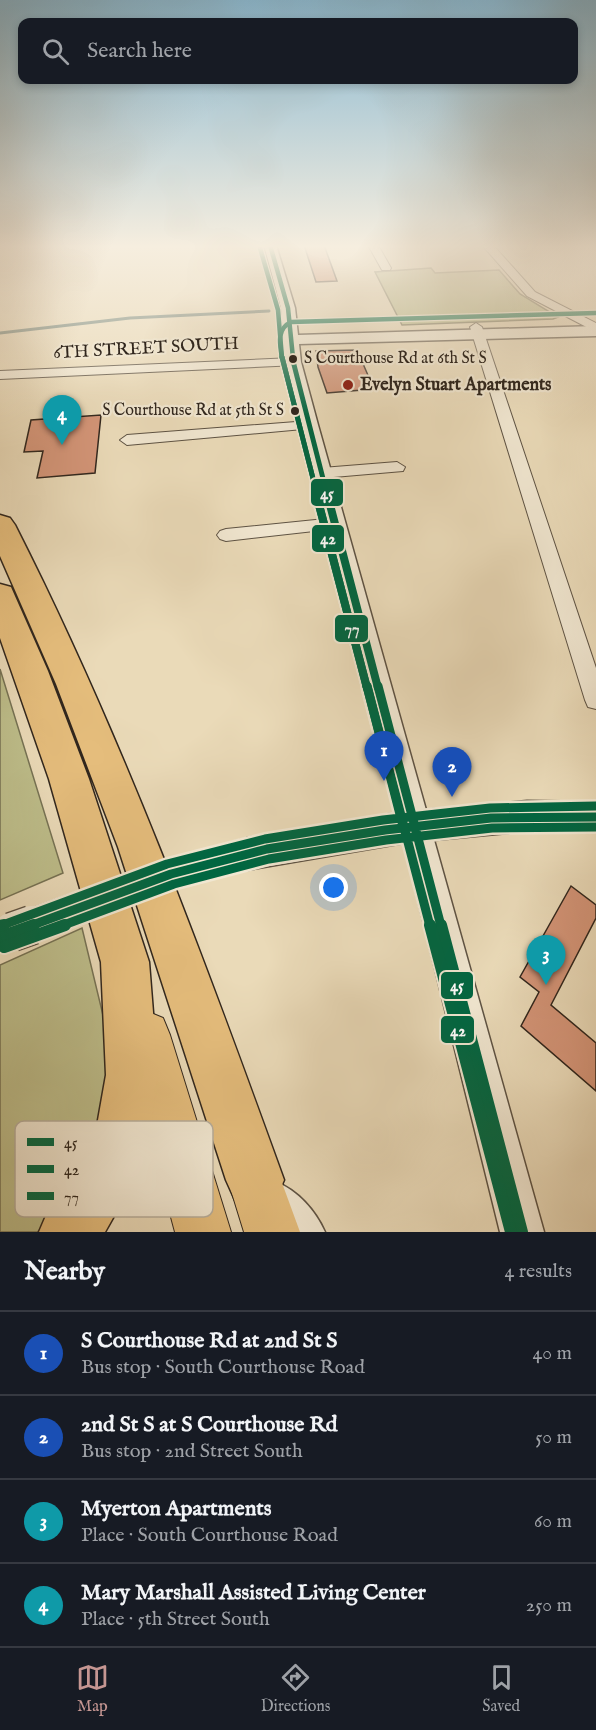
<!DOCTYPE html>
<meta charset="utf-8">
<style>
body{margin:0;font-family:"IM FELL English",serif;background:#242831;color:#f1f3f6}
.you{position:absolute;left:334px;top:888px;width:21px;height:21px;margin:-15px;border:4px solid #fff;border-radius:50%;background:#1a73e8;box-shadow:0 0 0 9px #1a73e833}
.badge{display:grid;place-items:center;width:39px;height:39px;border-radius:50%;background:#c59692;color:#fff;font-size:20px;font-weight:700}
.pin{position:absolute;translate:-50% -50px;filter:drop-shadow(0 2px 3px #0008)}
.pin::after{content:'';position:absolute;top:32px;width:21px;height:18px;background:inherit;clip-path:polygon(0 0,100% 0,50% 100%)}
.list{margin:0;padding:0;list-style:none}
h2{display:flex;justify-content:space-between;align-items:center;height:78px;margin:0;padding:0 24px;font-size:26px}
h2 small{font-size:20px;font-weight:400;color:#9ea1a6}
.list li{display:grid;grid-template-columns:39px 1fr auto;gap:18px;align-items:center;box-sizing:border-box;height:84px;padding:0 24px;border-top:2px solid #363941}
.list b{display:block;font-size:22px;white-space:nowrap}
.list p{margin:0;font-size:20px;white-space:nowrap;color:#9ea1a6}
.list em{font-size:20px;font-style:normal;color:#9ea1a6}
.icon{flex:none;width:33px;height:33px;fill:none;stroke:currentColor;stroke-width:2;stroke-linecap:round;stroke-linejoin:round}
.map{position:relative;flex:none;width:596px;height:1232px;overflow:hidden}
.search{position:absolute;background:#171b24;box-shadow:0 3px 9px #0003;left:18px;right:18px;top:18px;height:66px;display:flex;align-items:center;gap:15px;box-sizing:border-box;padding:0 21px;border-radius:12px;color:#9ea1a6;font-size:22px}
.sheet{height:414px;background:#171b24}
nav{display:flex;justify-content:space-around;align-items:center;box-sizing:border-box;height:84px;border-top:2px solid #363941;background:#171b24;font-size:16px;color:#9ea1a6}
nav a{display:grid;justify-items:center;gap:3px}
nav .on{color:#c59692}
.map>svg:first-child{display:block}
.green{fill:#bdbd8a;stroke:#767254;stroke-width:1.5}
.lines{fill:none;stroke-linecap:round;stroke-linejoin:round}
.stream{stroke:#6e7f73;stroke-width:3}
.building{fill:#d49578;stroke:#30261d;stroke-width:1.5}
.minor-casing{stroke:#5e5344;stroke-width:2}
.tertiary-casing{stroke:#5e5344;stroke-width:3}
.trunk-casing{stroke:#30261d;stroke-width:2}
.motorway-casing{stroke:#30261d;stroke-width:3}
.minor{fill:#f1e7d1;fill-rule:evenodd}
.tertiary{fill:#f1e7d1;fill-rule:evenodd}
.trunk{fill:#e5bd7c;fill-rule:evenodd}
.motorway{fill:#e5bd7c;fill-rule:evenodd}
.tertiary-bridge-far1-casing{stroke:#5e5344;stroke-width:33;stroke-linecap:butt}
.tertiary-bridge-casing{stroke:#5e5344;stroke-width:41;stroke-linecap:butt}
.tertiary-bridge-far1{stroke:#f1e7d1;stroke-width:30}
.tertiary-bridge{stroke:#f1e7d1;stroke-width:38}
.bus-1-far4-casing{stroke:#f1e7d1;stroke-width:7}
.bus-1-far3-casing{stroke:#f1e7d1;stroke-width:8}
.bus-1-far2-casing{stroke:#f1e7d1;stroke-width:12}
.bus-1-far1-casing{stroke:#f1e7d1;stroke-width:14}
.bus-1-casing{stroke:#f1e7d1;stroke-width:16}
.bus-2-far4-casing{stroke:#f1e7d1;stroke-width:7}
.bus-2-far3-casing{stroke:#f1e7d1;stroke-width:8}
.bus-2-far2-casing{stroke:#f1e7d1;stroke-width:12}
.bus-2-far1-casing{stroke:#f1e7d1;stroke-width:14}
.bus-2-casing{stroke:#f1e7d1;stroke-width:16}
.bus-3-far4-casing{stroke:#f1e7d1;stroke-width:7}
.bus-3-far3-casing{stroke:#f1e7d1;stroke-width:8}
.bus-3-far2-casing{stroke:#f1e7d1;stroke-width:12}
.bus-3-far1-casing{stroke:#f1e7d1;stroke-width:14}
.bus-3-casing{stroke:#f1e7d1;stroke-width:16}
.bus-1-far4{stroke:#006641;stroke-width:4.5}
.bus-1-far3{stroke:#006641;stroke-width:5}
.bus-1-far2{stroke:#006641;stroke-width:8}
.bus-1-far1{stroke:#006641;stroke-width:9}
.bus-1{stroke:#006641;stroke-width:12}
.bus-2-far4{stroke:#006641;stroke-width:4.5}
.bus-2-far3{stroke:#006641;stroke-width:5}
.bus-2-far2{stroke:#006641;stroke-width:8}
.bus-2-far1{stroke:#006641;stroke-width:9}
.bus-2{stroke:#006641;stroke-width:12}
.bus-3-far4{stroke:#006641;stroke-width:4.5}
.bus-3-far3{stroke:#006641;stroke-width:5}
.bus-3-far2{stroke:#006641;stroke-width:8}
.bus-3-far1{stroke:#006641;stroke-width:9}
.bus-3{stroke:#006641;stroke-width:12}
.bus-dot{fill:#30261d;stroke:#f1e7d1;stroke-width:2}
.poi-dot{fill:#8f2418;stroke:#f1e7d1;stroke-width:2}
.labels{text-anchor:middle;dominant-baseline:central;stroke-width:4.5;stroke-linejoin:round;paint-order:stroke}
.far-bus-label{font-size:16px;fill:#30261d;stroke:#f1e7d1;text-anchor:start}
.far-street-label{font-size:18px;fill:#30261d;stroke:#f1e7d1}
.far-poi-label{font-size:18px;font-weight:bold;fill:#30261d;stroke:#f1e7d1;text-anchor:start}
.key{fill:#f1e7d1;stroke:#b7ad9b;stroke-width:1.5}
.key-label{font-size:16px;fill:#30261d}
.line-badge{stroke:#f1e7d1;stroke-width:2}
.badge-label{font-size:16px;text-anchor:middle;font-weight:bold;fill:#fff}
</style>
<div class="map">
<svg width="596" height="1232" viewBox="0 0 596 1232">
<rect width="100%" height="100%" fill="#eadab8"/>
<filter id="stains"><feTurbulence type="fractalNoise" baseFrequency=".00333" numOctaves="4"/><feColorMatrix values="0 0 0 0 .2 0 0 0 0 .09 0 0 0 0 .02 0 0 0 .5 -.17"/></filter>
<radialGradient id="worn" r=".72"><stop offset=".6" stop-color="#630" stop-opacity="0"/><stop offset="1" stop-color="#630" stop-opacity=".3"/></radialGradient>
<path class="green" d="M431,268L435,273L499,270L520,294L558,317L553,319L402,325L375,272Z
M0,669L63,873L0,900Z
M82,928L114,1061L101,1142L54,1219L37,1232H0V965Z"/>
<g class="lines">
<path class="stream" d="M0,333L130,318L269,311"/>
</g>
<path class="building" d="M304,245H324L337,281L316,282Z
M357,350L374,389L327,393L318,367L316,351Z
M101,415L95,473L37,478L43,451L24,452L31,420Z
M571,886L596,905V918L551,1005L596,1043V1091L521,1026L539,992L520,977Z"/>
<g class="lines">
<g class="minor-casing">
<path id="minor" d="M368,245H378L391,268L390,270H382Z
M482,245H493L535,292L596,323V332L527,296Z
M476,323L482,327L596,668V709L588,707L585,700L470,327Z
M293,358L298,359L300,362L298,365L0,379V371Z
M309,421L314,422L316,425L314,428L127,445L120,440L127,435Z
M397,462L405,467L403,471L322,478L314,473L322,468Z
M335,518L341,520L344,524L341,528L226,541L220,539L217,535L220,531L226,529Z"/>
</g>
<g class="tertiary-casing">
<path id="tertiary" d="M264,245H276L295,308L298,335L596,326V336L299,344L301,362L318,425L426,810L527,801L596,802V832L527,831L434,840L544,1232H500L404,843L247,870L236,865L231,854L236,843L247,838L396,813L285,362L281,308Z
M276,1182C298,1191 315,1210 325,1232H274L261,1218L255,1203L261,1188Z"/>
</g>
<g class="trunk-casing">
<path id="trunk" d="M146,1011L163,1018L170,1035L231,1232H175L122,1035L129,1018Z
M255,1153L274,1161L300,1232H244L228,1180L236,1161Z"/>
</g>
<g class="motorway-casing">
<path id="motorway" d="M0,515L10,518L15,525C123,738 203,956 284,1180L275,1200L255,1209L235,1200L226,1180L118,847L56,684L0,556Z
M0,584L11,587L48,671L89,779L149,962L158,1075L152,1120L127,1193L105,1232H39L48,1211L73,1177L84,1159L98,1120L106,1075L101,962L49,779L0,638Z"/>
</g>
<use href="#minor" class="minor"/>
<use href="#tertiary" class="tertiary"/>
<use href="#trunk" class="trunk"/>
<use href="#motorway" class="motorway"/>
<g class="tertiary-bridge-far1-casing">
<path id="tertiary-bridge-far1" d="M28,926L171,874L247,854"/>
</g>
<g class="tertiary-bridge-casing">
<path id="tertiary-bridge" d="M12,932L32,925"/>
</g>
<use href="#tertiary-bridge-far1" class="tertiary-bridge-far1"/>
<use href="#tertiary-bridge" class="tertiary-bridge"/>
<g class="bus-1-far4-casing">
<path id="bus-1-far4" d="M270,245L288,308L293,358"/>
</g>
<g class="bus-1-far3-casing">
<path id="bus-1-far3" d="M292,357L329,502"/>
</g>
<g class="bus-1-far2-casing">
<path id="bus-1-far2" d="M329,501L378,688"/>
</g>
<g class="bus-1-far1-casing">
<path id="bus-1-far1" d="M378,686L441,926
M30,926L171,874L267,849L385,830L491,818L596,817"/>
</g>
<g class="bus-1-casing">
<path id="bus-1" d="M441,925L522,1232
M0,937L34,925"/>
</g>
<g class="bus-2-far4-casing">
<path id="bus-2-far4" d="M260,248L278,310L282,358"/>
</g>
<g class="bus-2-far3-casing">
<path id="bus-2-far3" d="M282,357L319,502"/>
</g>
<g class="bus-2-far2-casing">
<path id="bus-2-far2" d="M318,501L367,688"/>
</g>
<g class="bus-2-far1-casing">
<path id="bus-2-far1" d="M367,686L430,926
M61,926L174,884L269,859L386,840L492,828L596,827"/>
</g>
<g class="bus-2-casing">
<path id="bus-2" d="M430,925L511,1232
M4,947L65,925"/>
</g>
<g class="bus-3-far4-casing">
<path id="bus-3-far4" d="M282,358C280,345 276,329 291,322L596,313"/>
</g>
<g class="bus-3-far3-casing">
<path id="bus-3-far3" d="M282,357L319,502"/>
</g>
<g class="bus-3-far2-casing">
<path id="bus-3-far2" d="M318,501L367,688"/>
</g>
<g class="bus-3-far1-casing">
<path id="bus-3-far1" d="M367,686L404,830
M0,926L167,864L265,839L383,820L490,808L596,806"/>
</g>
<g class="bus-3-casing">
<path id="bus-3" d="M0,926L4,925"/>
</g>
<use href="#bus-1-far4" class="bus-1-far4"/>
<use href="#bus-1-far3" class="bus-1-far3"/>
<use href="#bus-1-far2" class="bus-1-far2"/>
<use href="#bus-1-far1" class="bus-1-far1"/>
<use href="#bus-1" class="bus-1"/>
<use href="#bus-2-far4" class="bus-2-far4"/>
<use href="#bus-2-far3" class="bus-2-far3"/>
<use href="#bus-2-far2" class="bus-2-far2"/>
<use href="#bus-2-far1" class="bus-2-far1"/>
<use href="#bus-2" class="bus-2"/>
<use href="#bus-3-far4" class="bus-3-far4"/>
<use href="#bus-3-far3" class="bus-3-far3"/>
<use href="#bus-3-far2" class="bus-3-far2"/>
<use href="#bus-3-far1" class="bus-3-far1"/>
<use href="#bus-3" class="bus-3"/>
</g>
<linearGradient id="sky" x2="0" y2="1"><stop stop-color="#88b7d0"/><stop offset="0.59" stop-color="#f6eedf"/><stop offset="1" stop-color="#f6eedf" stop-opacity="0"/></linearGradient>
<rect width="596" height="418" fill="url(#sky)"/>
<g class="bus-dot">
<circle cx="293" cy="359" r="5"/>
<circle cx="295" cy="411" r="5"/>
</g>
<circle class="poi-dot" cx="348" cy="385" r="6"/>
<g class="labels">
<g class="far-bus-label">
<text x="304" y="359">S Courthouse Rd at 6th St S</text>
<text x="284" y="411" text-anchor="end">S Courthouse Rd at 5th St S</text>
</g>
<g class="far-street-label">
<text transform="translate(146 349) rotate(-3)">6TH STREET SOUTH</text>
</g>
<g class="far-poi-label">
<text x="360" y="385">Evelyn Stuart Apartments</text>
</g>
</g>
<rect x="15" y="1121" width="198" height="96" rx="9" class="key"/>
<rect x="27" y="1138" width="27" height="8" fill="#006641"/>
<rect x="27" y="1165" width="27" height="8" fill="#006641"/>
<rect x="27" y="1192" width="27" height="8" fill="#006641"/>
<g class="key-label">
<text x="64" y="1148">45</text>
<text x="64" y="1175">42</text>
<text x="64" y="1202">77</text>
</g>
<g class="line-badge">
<rect x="310" y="478" width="34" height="29" rx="6" fill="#006641"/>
<rect x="311" y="524" width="34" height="29" rx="6" fill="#006641"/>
<rect x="334" y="614" width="35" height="29" rx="6" fill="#006641"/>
<rect x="440" y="971" width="34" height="29" rx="6" fill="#006641"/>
<rect x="440" y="1015" width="35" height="29" rx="6" fill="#006641"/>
</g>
<g class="badge-label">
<text x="327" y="499">45</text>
<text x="328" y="544">42</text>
<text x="352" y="634">77</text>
<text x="457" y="991">45</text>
<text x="458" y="1036">42</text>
</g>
<rect width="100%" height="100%" filter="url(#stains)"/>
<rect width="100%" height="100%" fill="url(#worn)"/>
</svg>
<div class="you"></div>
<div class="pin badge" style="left:384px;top:781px;background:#1a4fb4">1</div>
<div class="pin badge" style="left:452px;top:797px;background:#1a4fb4">2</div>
<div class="pin badge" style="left:546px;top:985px;background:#0f9aa8">3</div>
<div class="pin badge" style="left:62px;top:445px;background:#0f9aa8">4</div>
<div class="search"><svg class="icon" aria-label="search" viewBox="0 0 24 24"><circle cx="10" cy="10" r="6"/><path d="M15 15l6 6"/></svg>Search here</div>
</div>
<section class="sheet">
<h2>Nearby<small>4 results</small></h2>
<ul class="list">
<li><span class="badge" style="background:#1a4fb4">1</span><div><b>S Courthouse Rd at 2nd St S</b><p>Bus stop · South Courthouse Road</p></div><em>40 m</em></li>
<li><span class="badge" style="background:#1a4fb4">2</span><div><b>2nd St S at S Courthouse Rd</b><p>Bus stop · 2nd Street South</p></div><em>50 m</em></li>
<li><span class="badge" style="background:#0f9aa8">3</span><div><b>Myerton Apartments</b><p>Place · South Courthouse Road</p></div><em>60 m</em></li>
<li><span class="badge" style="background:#0f9aa8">4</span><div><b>Mary Marshall Assisted Living Center</b><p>Place · 5th Street South</p></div><em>250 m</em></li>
</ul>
</section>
<nav>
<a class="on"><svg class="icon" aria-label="map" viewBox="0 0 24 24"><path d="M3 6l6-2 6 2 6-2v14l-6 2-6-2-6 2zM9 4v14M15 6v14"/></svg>Map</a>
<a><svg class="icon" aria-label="directions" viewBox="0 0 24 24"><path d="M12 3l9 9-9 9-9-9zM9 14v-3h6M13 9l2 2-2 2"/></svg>Directions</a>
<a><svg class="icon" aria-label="saved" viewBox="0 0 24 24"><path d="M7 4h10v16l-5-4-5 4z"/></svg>Saved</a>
</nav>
